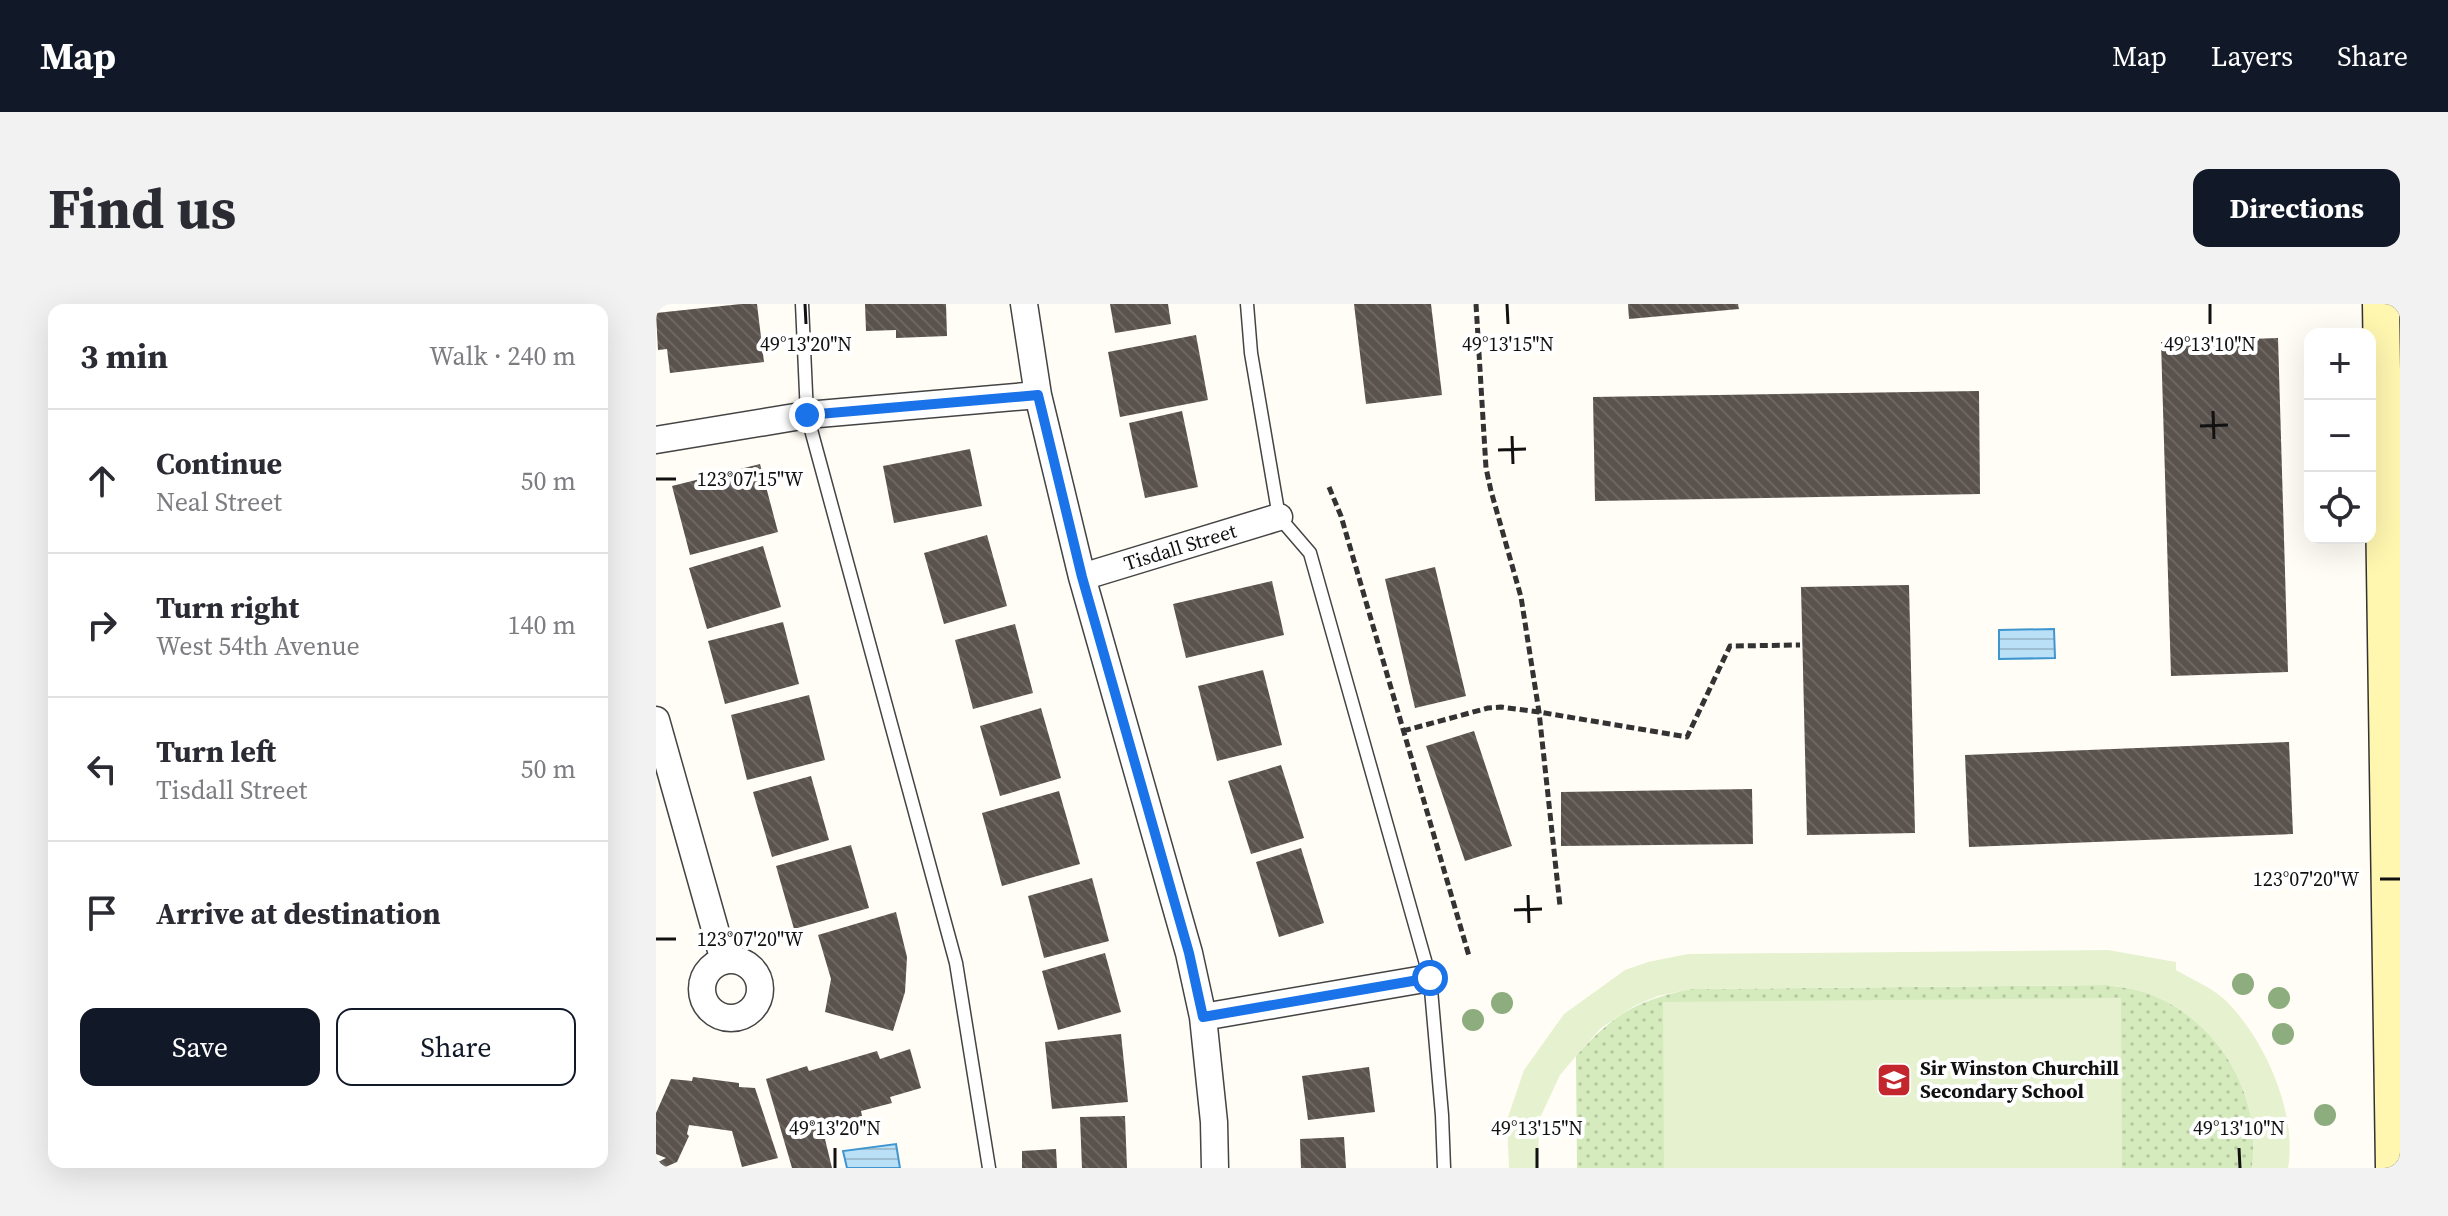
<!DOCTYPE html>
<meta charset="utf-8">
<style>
body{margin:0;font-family:"Source Serif 4",serif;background:#f2f2f3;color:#2b2b33}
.controls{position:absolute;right:24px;top:24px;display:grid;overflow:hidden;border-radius:16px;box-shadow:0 8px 32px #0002}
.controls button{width:72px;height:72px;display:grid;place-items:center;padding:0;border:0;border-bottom:2px solid #e1e1e2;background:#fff;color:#2b2b33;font:40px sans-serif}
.stop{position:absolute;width:24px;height:24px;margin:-18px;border:6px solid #1a73e8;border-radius:50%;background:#fff}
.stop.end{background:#1a73e8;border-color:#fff;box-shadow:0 2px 8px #0008}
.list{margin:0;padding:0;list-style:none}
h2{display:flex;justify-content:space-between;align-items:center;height:104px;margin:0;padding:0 32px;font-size:34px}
h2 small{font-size:26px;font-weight:400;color:#7c7c81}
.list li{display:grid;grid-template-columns:52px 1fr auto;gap:24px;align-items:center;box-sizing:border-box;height:144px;padding:0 32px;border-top:2px solid #e1e1e2}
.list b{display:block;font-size:30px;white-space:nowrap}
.list p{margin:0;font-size:26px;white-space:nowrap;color:#7c7c81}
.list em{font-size:26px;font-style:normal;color:#7c7c81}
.actions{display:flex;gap:16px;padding:24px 32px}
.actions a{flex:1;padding:18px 0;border:2px solid #111827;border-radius:16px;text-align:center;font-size:28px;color:#111827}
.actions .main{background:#111827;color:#fff}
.icon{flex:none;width:44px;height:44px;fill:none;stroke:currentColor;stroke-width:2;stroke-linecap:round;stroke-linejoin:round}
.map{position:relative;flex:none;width:1744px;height:864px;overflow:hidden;border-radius:16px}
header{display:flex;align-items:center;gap:48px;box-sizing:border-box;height:112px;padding:0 40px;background:#111827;color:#fff}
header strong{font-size:38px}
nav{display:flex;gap:44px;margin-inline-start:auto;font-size:28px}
.intro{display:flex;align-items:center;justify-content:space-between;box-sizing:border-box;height:192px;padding:0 48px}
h1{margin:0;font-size:56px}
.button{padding:20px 36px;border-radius:16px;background:#111827;color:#fff;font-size:28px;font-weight:700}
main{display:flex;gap:48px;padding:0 48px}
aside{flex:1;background:#fff;border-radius:16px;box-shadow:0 8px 32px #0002}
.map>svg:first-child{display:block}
.grass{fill:url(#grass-dots)}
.pitch{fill:#e6f2cf}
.water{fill:url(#water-rules);stroke:#3f96cf;stroke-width:2}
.building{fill:url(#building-back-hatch)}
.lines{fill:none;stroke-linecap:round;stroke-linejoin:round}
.lane-casing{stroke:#444;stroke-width:15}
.street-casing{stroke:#444;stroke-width:29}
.secondary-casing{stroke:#333;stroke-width:39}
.path{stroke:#333;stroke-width:5;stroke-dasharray:8 4;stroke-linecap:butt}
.lane{stroke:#fff;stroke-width:12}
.street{stroke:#fff;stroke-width:26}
.secondary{stroke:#fff6b0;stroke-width:36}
.tree{fill:#8dad7f}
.route{stroke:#1a73e8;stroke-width:10}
.ticks{fill:none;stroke:#111;stroke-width:3}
.labels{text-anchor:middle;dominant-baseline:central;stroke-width:8;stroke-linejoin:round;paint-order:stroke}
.street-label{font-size:20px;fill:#111;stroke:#fff}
.poi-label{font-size:20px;font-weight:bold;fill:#111;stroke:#fff;text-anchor:start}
.ticks-label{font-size:20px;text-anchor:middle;fill:#111;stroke:#fff;stroke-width:8;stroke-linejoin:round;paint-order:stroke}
</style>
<header>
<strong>Map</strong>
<nav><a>Map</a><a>Layers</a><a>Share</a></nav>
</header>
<div class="intro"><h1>Find us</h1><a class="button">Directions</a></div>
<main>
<aside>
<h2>3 min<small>Walk · 240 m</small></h2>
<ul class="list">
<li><svg class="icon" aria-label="ahead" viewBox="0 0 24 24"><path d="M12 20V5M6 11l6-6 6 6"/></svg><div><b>Continue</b><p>Neal Street</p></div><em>50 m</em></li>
<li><svg class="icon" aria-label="right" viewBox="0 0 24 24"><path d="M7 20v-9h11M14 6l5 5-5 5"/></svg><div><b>Turn right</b><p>West 54th Avenue</p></div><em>140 m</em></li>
<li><svg class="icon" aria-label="left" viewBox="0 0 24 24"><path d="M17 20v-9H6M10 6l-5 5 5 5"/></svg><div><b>Turn left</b><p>Tisdall Street</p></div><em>50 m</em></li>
<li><svg class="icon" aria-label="arrive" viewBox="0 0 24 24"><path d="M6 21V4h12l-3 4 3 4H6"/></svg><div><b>Arrive at destination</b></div></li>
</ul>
<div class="actions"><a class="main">Save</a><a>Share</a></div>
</aside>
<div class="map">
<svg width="1744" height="864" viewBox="0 0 1744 864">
<defs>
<pattern id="grass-dots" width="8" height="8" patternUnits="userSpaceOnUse" patternTransform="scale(2)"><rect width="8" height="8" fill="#d5ebbd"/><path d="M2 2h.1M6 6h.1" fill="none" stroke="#b6c8a1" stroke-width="1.8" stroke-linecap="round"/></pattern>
<pattern id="water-rules" width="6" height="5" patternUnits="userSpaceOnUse" patternTransform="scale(2)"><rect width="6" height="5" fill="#b9e0f7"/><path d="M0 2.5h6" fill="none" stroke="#9ebfd3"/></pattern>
<pattern id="building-back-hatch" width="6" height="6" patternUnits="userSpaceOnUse" patternTransform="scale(2)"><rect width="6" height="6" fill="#5a524d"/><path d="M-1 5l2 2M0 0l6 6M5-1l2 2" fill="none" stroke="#6d6662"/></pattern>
</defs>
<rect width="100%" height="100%" fill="#fffdf5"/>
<path class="grass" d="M1451,681C1463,683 1476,684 1488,688C1560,712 1607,789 1596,864H921L920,752C958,710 979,697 1035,685Z"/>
<path class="pitch" d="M1452,646L1520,658V666C1535,675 1555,683 1568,695C1608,733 1642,809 1632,864H1596C1607,789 1560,712 1488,688C1476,684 1463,683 1451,681L1035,685L1002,692L978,702L945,724L920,752L904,771L883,816L882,864H853L851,816L868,766L908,710L969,666L992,658L1032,650Z
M1465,694L1466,864H1008L1007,698Z"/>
<path class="water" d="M1398,325L1399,354L1343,355V326Z
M240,840L244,864H191L187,847Z"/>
<path class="building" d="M85,0H101L108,58L14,69L11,45L2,46L0,9Z
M209,0H290L291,32L240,34V26L210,27Z
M454,0H512L515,20L459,29Z
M698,0H775L786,91L710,100Z
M972,0H1082L1083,5L973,15Z
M540,31L552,96L464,113L452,48Z
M1622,34L1632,368L1515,372L1505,38Z
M1323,87L1324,190L939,197L937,93Z
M526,107L542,183L489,194L473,119Z
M314,145L326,202L238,219L227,162Z
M104,160L122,228L34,251L16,182Z
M331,231L351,302L288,320L268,249Z
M107,242L125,303L51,325L33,264Z
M779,263L810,392L759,404L729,275Z
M616,277L628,331L530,354L517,300Z
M1253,281L1259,529L1151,531L1145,283Z
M127,318L143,380L69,400L52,337Z
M359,320L377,389L317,405L299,336Z
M607,366L626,441L561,457L542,382Z
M153,391L169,456L91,476L75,411Z
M385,404L405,474L344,492L324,422Z
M818,427L856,542L809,557L770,442Z
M1633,438L1637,530L1313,543L1309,451Z
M625,461L648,534L595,550L572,477Z
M155,472L173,536L116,553L97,488Z
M1096,485L1097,540L905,542V488Z
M403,487L424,560L346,582L326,509Z
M195,541L213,604L138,625L120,562Z
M645,544L668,619L623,633L600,558Z
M436,574L453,637L388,654L372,592Z
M240,608L251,653L249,688L237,727L169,708L175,675L162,631Z
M449,649L465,708L402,726L386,667Z
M465,730L472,798L396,805L389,738Z
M254,745L265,784L234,793L236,799L205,807L208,822L168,831L176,864H136L110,775L151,762L153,767L221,747L224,755Z
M713,763L719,808L652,816L646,772Z
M37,773L83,779V783L99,784L122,854L86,863L76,827L33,821L31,830L33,832L21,858L7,864H0V859L10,854L0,850V809L15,775L36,777Z
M469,812L471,864H426L424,813Z
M688,833L690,864H645L644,835Z
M400,845L401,864H366V847Z"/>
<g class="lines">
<g class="lane-casing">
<path id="lane" d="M146,0L151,111L300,659L333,864
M591,0L595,49L623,213L654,249L774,674L786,811L788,864"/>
</g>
<g class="street-casing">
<path id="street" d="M368,0L382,91L426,273L533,649L547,713L558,818L559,864
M0,136L151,111L382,91
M426,273L623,213
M0,416L68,657
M46 685a29 29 0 1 1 58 0a29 29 0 1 1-58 0Z
M547,713L774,674"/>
</g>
<g class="secondary-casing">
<path id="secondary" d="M1725,0L1738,864"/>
</g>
<path class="path" d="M820,0L830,164L835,187L865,293L883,408L904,602
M673,183L685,212L813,652
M747,427L832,404L845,403L883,408L1031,433L1074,342L1144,341"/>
<use href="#lane" class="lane"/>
<use href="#street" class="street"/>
<use href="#secondary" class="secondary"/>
</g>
<g class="tree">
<circle cx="1587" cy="680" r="11"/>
<circle cx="1623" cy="694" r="11"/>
<circle cx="846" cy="699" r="11"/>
<circle cx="817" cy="716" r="11"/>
<circle cx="1627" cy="730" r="11"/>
<circle cx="1669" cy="811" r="11"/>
</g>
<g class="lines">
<path class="route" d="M151,111L382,91L426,273L533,649L547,713L774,674"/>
</g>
<path class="ticks" d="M149,0L150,20M851,0L852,20M1554,0V20M1557,107L1558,135M1544,122L1572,121M856,132L857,160M842,146L870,145M0,175H20M1724,575H1744M872,591L873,619M858,606L886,605M0,635H20M179,844V864M881,844V864M1583,844L1584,864"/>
<defs>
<g id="school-square" transform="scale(1.8)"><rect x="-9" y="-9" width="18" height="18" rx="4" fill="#c4262e" stroke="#fff"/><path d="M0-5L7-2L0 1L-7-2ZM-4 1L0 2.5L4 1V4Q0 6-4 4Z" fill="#fff"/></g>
</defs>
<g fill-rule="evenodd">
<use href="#school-square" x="1238" y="776"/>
</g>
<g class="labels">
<g class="street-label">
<text transform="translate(524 243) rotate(-17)">Tisdall Street</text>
</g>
<g class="poi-label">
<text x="1264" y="764">Sir Winston Churchill<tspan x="1264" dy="23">Secondary School</tspan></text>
</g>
</g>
<g class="ticks-label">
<text x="150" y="47">49°13'20"N</text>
<text x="852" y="47">49°13'15"N</text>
<text x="1554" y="47">49°13'10"N</text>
<text x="94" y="182">123°07'15"W</text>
<text x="1650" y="582">123°07'20"W</text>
<text x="94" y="642">123°07'20"W</text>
<text x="179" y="831">49°13'20"N</text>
<text x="881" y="831">49°13'15"N</text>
<text x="1583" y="831">49°13'10"N</text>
</g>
</svg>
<div class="controls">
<button>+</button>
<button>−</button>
<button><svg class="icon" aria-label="locate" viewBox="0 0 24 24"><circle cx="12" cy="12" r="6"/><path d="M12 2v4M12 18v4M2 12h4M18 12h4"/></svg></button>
</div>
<div class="stop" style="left:774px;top:674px"></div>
<div class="stop end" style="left:151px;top:111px"></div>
</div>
</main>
